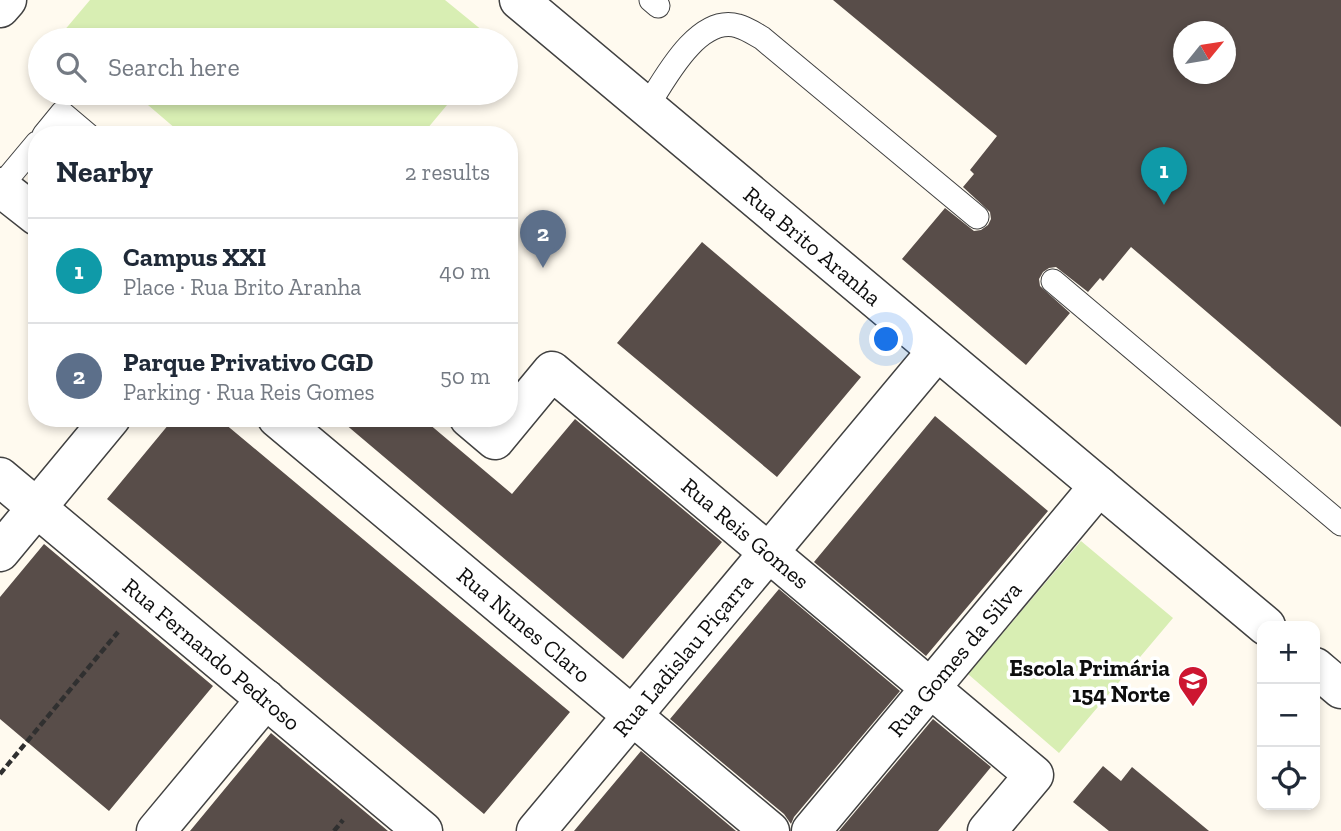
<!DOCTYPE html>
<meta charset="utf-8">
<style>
body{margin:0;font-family:"Zilla Slab",serif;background:#f2f2f3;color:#1f2937}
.controls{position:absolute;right:21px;bottom:21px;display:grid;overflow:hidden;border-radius:14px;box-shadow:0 4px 10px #0003}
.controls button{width:63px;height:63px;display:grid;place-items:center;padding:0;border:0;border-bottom:2px solid #e0e1e3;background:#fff;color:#1f2937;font:35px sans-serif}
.compass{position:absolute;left:1173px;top:21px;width:63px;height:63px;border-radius:50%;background:#fff;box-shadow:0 4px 10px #0003;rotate:60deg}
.you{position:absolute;left:887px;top:340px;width:24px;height:24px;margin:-18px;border:5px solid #fff;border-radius:50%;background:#1a73e8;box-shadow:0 0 0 10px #1a73e833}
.badge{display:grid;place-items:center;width:46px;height:46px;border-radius:50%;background:#111827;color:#fff;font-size:23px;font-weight:700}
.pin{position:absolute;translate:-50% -58px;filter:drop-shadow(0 2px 4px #0008)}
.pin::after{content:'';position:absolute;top:37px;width:24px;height:21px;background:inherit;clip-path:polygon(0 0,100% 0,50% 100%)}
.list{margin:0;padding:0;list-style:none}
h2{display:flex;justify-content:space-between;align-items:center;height:91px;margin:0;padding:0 28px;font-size:30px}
h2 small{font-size:23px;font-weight:400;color:#747a83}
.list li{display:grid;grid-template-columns:46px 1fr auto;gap:21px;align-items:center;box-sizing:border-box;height:105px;padding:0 28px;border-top:2px solid #e0e1e3}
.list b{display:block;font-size:26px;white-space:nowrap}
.list p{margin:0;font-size:23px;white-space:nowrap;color:#747a83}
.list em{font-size:23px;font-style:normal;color:#747a83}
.icon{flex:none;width:38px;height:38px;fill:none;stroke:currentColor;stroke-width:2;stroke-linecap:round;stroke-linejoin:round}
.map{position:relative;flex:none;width:1341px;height:831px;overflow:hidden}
.search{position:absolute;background:#fff;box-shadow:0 4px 10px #0003;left:28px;top:28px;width:490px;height:77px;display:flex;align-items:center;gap:18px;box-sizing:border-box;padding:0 24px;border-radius:38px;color:#747a83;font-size:26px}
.panel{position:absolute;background:#fff;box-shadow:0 4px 10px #0003;left:28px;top:126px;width:490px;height:301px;border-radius:28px}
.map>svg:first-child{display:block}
.green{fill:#d8eeb3}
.building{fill:#584d49;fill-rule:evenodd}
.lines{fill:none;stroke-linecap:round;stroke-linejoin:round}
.lane-casing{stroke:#414141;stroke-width:25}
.street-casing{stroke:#414141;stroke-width:41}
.path{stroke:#303030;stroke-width:4.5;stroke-dasharray:7 3.5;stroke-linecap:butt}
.lane{stroke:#fff;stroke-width:23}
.street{stroke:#fff;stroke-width:38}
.labels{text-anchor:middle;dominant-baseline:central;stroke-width:7;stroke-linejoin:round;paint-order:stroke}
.street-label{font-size:23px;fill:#0e0e0e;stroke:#fff}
.poi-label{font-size:23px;font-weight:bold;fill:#0e0e0e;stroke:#fff;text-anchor:end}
</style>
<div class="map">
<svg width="1341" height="831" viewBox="0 0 1341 831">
<rect width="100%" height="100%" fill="#fffaef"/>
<path class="green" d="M90,0H445L494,40H73L63,32Z
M134,93H457L422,135H183Z
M1081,541L1173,618L1059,753L968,674Z"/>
<path class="building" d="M833,0H1341V427L1131,247L1103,281L1100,278L1088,292L1056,267L1049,268L1043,272L1039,279L1040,286L1070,313L1026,365L902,259L945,208L974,231L981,230L988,225L991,219L990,212L963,187L974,174L970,170L997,136ZM1184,32H1226V74H1184Z
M702,242L861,377L777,477L617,343Z
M935,416L1048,511L926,656L814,562Z
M174,418H218L570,712L484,814L107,499Z
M338,418H422L512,494L575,419L722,542L623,659Z
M44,544L213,686L109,811L0,719V597Z
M779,589L900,691L794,817L791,824L784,814L670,719Z
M933,719L991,767L938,831H839Z
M271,733L303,760L388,831H190Z
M641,751L736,831H574Z
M1103,766L1121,781L1132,767L1209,831H1109L1073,802Z"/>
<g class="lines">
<g class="lane-casing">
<path id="lane" d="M651,0L658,6
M647,107C664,80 698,14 738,26C746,28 755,34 762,38L977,217
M44,135L62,113L88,135
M1,186L37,143
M1053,281L1341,524"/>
</g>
<g class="street-casing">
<g id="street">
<path id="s1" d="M519,0L1266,626"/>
<path d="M0,8L7,0"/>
<path d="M0,187L37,216"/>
<path id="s2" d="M277,418L770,831"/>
<path id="s3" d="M469,418L495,440L552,371L1034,775L987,831"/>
<path id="s4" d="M0,477L423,831"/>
<path d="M0,552L111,418"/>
<path d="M1315,667L1341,689"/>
<path d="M156,831L266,699"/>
<path id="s5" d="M536,831L937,351"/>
<path id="s6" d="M811,831L1099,486"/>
</g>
</g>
<path class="path" d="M0,774L118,632
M334,831L343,820"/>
<use href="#lane" class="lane"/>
<use href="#street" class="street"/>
</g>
<defs>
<g id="school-pin" transform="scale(1.575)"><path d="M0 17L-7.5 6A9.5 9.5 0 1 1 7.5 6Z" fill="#cd1631" stroke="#fff"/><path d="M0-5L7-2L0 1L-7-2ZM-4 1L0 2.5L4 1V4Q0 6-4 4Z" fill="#fff"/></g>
</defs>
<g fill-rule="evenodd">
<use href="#school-pin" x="1193" y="681"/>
</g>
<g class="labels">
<g class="street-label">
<text stroke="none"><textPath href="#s1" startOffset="383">Rua Brito Aranha</textPath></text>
<text stroke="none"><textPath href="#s3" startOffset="376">Rua Reis Gomes</textPath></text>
<text stroke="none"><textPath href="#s2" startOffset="322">Rua Nunes Claro</textPath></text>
<text stroke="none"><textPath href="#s4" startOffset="276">Rua Fernando Pedroso</textPath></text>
<text stroke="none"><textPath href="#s5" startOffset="229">Rua Ladislau Piçarra</textPath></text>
<text stroke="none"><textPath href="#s6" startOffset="224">Rua Gomes da Silva</textPath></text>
</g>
<g class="poi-label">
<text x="1170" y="668">Escola Primária<tspan x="1170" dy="26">154 Norte</tspan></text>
</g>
</g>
</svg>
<div class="controls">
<button>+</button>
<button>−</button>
<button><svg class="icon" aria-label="locate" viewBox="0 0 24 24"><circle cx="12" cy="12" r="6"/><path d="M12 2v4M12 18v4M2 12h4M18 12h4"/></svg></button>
</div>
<svg class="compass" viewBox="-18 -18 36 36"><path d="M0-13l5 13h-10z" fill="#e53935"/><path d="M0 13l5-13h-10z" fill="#747a83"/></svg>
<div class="you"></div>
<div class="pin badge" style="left:1164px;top:205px;background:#0f9aa8">1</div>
<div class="pin badge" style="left:543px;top:268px;background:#5c6f8a">2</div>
<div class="search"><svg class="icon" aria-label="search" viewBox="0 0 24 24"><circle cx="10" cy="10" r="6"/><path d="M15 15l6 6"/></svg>Search here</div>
<section class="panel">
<h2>Nearby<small>2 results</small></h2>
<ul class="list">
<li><span class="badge" style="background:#0f9aa8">1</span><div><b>Campus XXI</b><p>Place · Rua Brito Aranha</p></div><em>40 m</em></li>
<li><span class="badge" style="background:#5c6f8a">2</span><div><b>Parque Privativo CGD</b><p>Parking · Rua Reis Gomes</p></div><em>50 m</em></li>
</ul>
</section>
</div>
